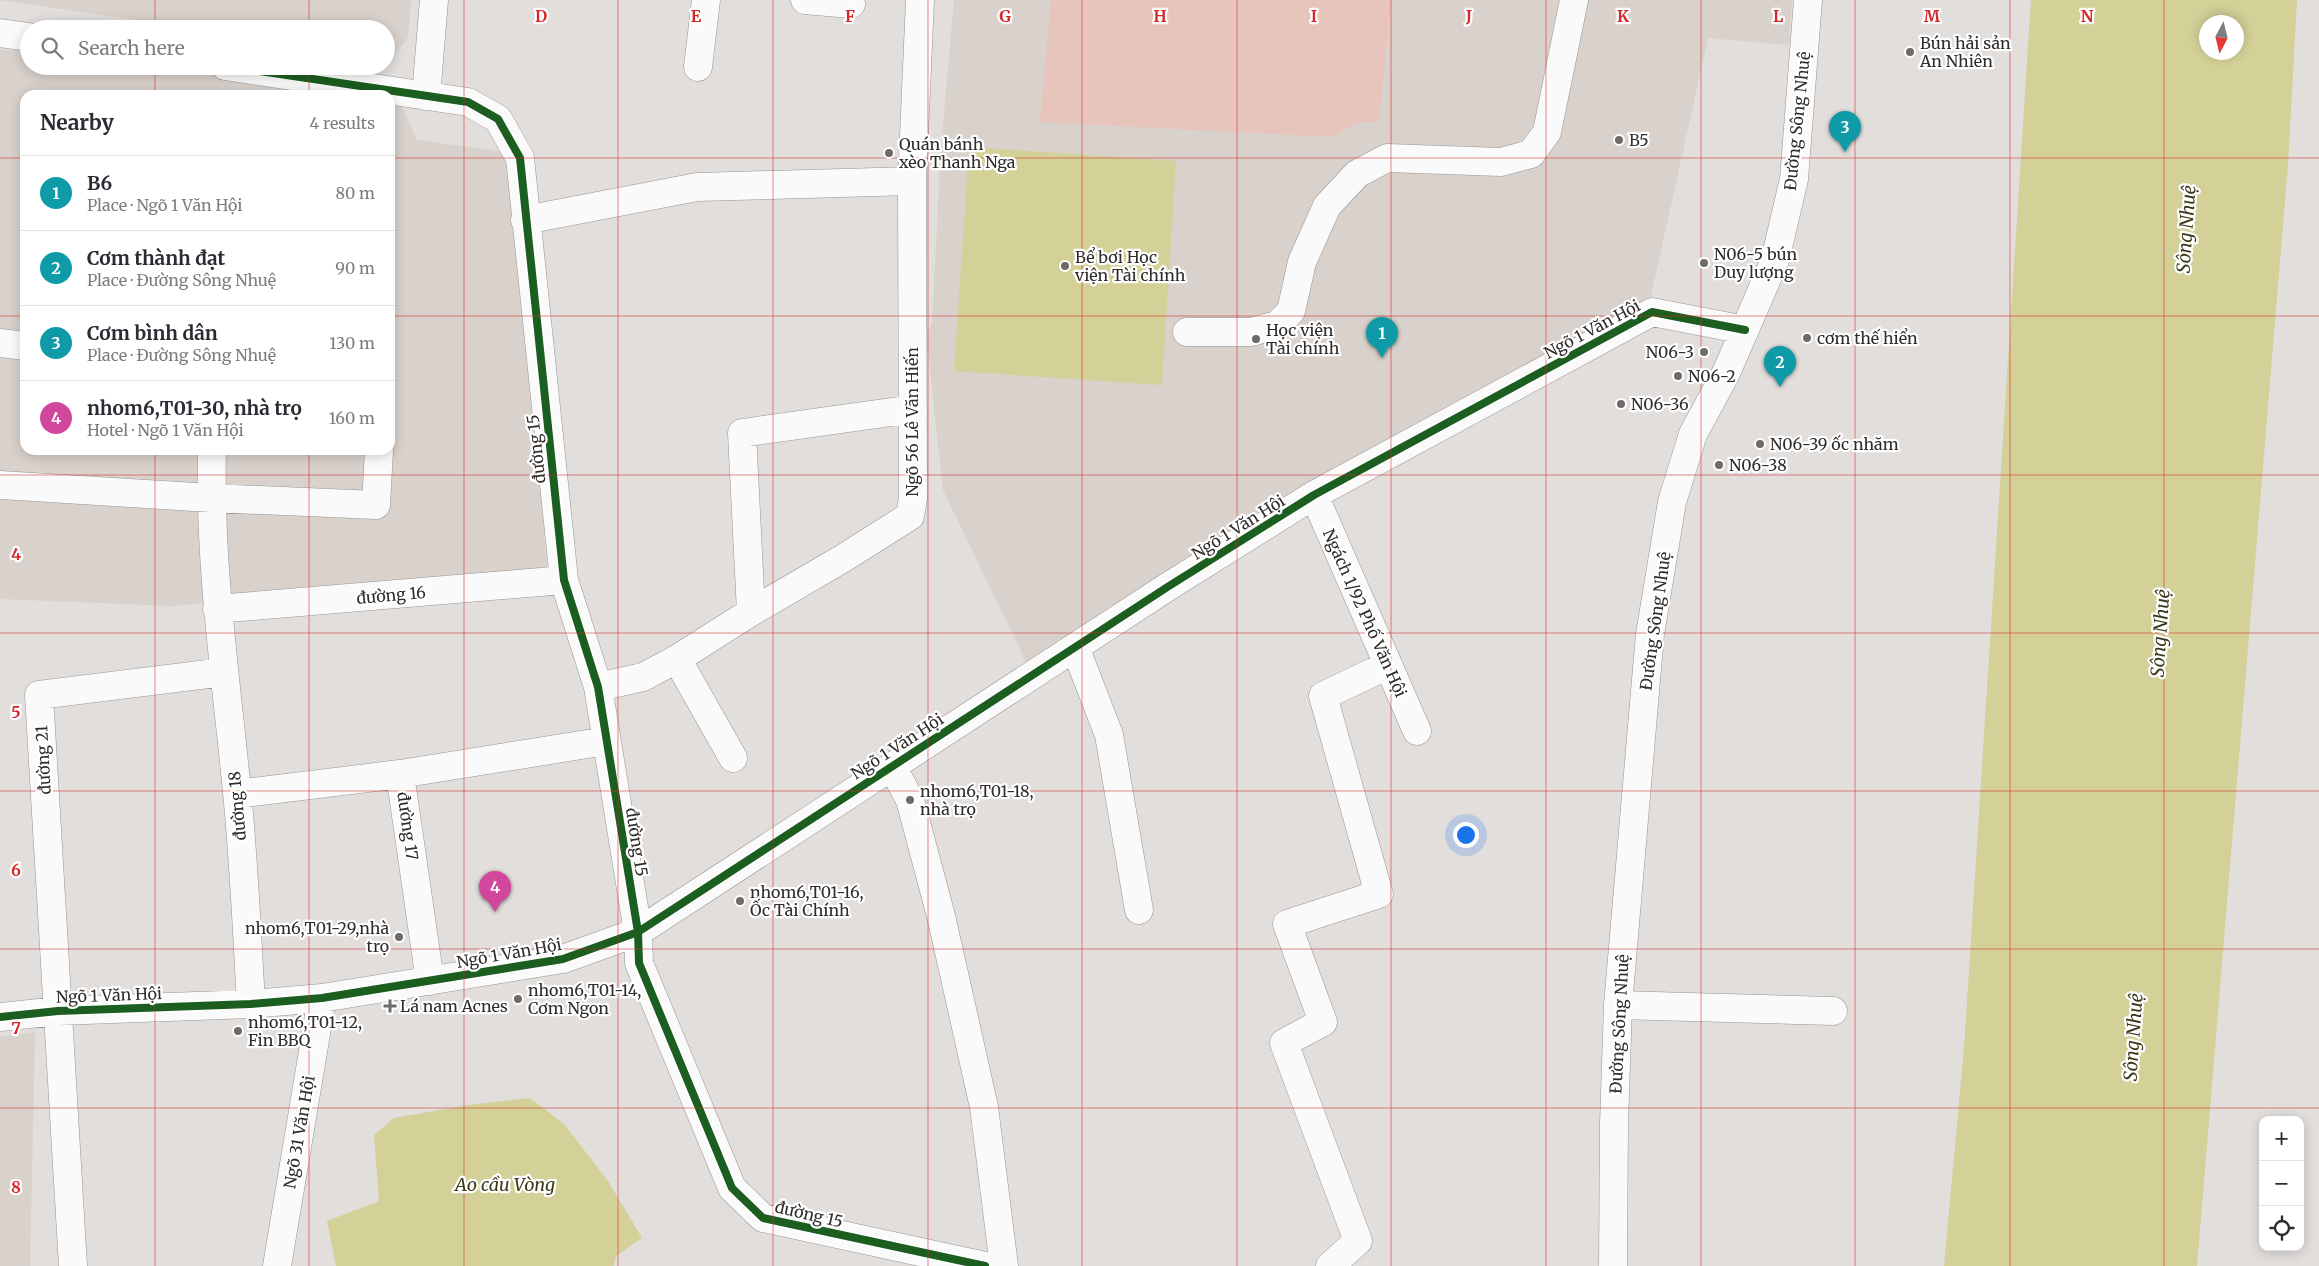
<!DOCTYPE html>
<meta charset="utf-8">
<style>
body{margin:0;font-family:Merriweather,serif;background:#f2f2f3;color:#2b2b33}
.controls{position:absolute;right:15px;bottom:15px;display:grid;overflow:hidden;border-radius:10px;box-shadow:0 2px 12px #0003}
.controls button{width:45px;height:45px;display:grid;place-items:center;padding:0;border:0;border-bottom:1px solid #e1e1e2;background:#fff;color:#2b2b33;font:25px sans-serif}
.compass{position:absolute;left:2199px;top:15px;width:45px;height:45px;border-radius:50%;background:#fff;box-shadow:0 2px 12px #0003;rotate:187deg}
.you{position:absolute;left:1465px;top:834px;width:18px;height:18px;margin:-12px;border:4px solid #fff;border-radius:50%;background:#1a73e8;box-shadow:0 0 0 8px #1a73e833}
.badge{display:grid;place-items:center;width:32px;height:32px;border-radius:50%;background:#7c3aed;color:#fff;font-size:16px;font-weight:700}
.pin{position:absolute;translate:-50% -41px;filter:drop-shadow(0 1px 2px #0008)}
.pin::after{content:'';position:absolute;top:26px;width:18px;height:15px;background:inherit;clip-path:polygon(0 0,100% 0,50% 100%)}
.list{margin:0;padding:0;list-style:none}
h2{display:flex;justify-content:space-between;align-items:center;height:65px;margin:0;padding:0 20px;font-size:21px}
h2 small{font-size:16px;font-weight:400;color:#7c7c81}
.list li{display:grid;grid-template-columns:32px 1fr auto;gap:15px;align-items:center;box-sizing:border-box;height:75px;padding:0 20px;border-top:1px solid #e1e1e2}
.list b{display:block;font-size:19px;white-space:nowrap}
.list p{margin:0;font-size:16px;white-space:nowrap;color:#7c7c81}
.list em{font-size:16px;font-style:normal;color:#7c7c81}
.icon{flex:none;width:28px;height:28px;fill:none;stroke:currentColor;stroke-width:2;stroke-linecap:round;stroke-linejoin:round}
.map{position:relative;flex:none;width:2319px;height:1266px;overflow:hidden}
.search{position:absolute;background:#fff;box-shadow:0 2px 12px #0003;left:20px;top:20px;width:375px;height:55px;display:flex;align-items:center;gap:12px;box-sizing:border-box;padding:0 18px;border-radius:28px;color:#7c7c81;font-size:19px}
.panel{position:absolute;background:#fff;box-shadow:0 2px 12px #0003;left:20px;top:90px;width:375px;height:365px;border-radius:15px}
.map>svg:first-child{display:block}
.built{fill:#d9d1cb;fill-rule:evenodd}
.green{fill:#e7c4bc}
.water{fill:#d3d098;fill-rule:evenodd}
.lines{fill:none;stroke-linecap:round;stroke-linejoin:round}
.minor-casing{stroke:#979593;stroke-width:29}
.minor{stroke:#fafafa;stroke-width:28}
.cycleway-casing{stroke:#fff;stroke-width:11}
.cycleway{stroke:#1b5e20;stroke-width:8}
.grid{fill:none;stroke:#d62828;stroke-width:1;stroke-opacity:0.55}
.poi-dot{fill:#6d6a68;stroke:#fff;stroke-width:2}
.labels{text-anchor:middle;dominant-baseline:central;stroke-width:4.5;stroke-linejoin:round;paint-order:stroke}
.poi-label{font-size:16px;fill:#2f2c2a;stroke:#fff;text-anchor:start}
.street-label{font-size:16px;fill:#2f2c2a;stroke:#fff}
.water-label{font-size:18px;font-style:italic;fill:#3b3917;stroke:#fff}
.grid-label{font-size:16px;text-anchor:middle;font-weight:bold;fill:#d62828;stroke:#fff;stroke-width:4.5;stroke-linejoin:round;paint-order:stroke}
</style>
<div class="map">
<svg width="2319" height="1266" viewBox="0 0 2319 1266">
<rect width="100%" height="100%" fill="#e1dedc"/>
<path class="built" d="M0,0H411L408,38L392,57H386V29H196Z
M954,0H1792L1789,45L1708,38L1650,300L1030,670L943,490L926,333L932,324L941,147Z
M0,50H29V66H276L394,87L417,140L514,153L547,571L172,606L0,599ZM25,95H390V450H25Z
M35,1032L30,1266H0V1037Z"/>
<path class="green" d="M1051,0H1391L1379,122H1358L1333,137L1040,122Z"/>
<path class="water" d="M2031,0H2297L2288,164L2197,1266H1944L1964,1048ZM2236,22V52H2206V22Z
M969,147L1176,161L1162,385L954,371Z
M530,1098L564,1124L608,1181L642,1238L616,1256L614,1266H336L327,1221L379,1201L374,1135L394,1118L468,1105Z"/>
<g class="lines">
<g class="minor-casing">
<path id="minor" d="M805,0L851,4
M0,33L29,37
M225,66L468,102L498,119L520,158L564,580L598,687L638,932L639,963L732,1188L763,1218L985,1266
M698,67L706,0
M426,96L434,0
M525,220L697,187L912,181
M1187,332H1251L1277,325L1291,311L1302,262L1327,206L1357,174L1387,158L1501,162L1531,154L1547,132L1574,0
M0,343L25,346
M212,450C209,565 226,678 237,792C244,863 247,933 251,1004
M0,485L211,498L376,505L379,450
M1314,495L1417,731
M217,609L564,580
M751,612L742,433L913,409
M1075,647L1109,735L1139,910
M677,659L733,758
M598,687L643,677L677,659L751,612L842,559L910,516L913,498L912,181L920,0
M892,766L910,800L941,916L984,1107L1004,1266
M400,774L606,741
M237,794L400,774L430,981
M1618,1005L1833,1011
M0,1017L58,1011L251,1004L322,998L563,959L638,932L1169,586L1314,495L1652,312L1745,330
M73,1266L39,695L224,672
M277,1266L322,998
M1330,1266L1358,1241L1284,1043L1323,1022L1287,924L1379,894L1323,696L1388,665
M1613,1266L1614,1124L1618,1005L1650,634L1672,502L1693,434L1726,373L1775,260L1794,179L1808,0"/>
</g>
<use href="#minor" class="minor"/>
<g class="cycleway-casing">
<path id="cycleway" d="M225,66L468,102L498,119L520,158L564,580L598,687L638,932L639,963L732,1188L763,1218L985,1266
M0,1017L58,1011L251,1004L322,998L563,959L638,932L1169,586L1314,495L1652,312L1745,330"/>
</g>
<use href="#cycleway" class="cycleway"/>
</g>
<path class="grid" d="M155,0V29M309,0V29M464,0V1266M618,0V1266M773,0V1266M928,0V1266M1082,0V1266M1237,0V1266M1391,0V1266M1546,0V1266M1701,0V1266M1855,0V1266M2010,0V1266M2164,0V1266M155,66V95M309,66V95M0,158H25M390,158H2319M0,316H25M390,316H2319M155,450V1266M309,450V1266M0,475H2319M0,633H2319M0,791H2319M0,949H2319M0,1108H2319"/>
<g class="poi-dot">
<circle cx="1910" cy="52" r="5"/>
<circle cx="1619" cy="140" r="5"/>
<circle cx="889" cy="153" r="5"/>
<circle cx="1704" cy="263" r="5"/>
<circle cx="1065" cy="266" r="5"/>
<circle cx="1807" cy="338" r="5"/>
<circle cx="1256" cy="339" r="5"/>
<circle cx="1704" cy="352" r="5"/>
<circle cx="1678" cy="376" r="5"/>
<circle cx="1621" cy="404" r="5"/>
<circle cx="1760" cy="444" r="5"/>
<circle cx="1719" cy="465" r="5"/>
<circle cx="910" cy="800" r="5"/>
<circle cx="740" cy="901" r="5"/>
<circle cx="399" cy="937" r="5"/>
<circle cx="518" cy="999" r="5"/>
<path d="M387.5 998.5h5v5h5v5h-5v5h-5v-5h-5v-5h5z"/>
<circle cx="238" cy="1031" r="5"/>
</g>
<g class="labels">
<g class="poi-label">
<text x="1920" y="43">Bún hải sản<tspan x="1920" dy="18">An Nhiên</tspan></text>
<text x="1629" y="140">B5</text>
<text x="899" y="144">Quán bánh<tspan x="899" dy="18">xèo Thanh Nga</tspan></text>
<text x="1714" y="254">N06-5 bún<tspan x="1714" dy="18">Duy lượng</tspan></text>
<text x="1075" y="257">Bể bơi Học<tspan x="1075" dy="18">viện Tài chính</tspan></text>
<text x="1266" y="330">Học viện<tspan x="1266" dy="18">Tài chính</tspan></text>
<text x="1817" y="338">cơm thế hiển</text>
<text x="1694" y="352" text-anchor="end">N06-3</text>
<text x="1688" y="376">N06-2</text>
<text x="1631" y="404">N06-36</text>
<text x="1770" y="444">N06-39 ốc nhăm</text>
<text x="1729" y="465">N06-38</text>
<text x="920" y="791">nhom6,T01-18,<tspan x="920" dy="18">nhà trọ</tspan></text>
<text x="750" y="892">nhom6,T01-16,<tspan x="750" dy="18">Ốc Tài Chính</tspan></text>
<text x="389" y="928" text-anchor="end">nhom6,T01-29,nhà<tspan x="389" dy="18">trọ</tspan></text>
<text x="528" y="990">nhom6,T01-14,<tspan x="528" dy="18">Cơm Ngon</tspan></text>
<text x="400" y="1006">Lá nam Acnes</text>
<text x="248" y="1022">nhom6,T01-12,<tspan x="248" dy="18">Fin BBQ</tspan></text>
</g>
<g class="street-label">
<text transform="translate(1797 121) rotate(-84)">Đường Sông Nhuệ</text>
<text transform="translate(1592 329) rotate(-28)">Ngõ 1 Văn Hội</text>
<text transform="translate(912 422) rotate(-90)">Ngõ 56 Lê Văn Hiến</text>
<text transform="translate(536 449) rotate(-96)">đường 15</text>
<text transform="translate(1238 527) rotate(-32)">Ngõ 1 Văn Hội</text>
<text transform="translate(391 595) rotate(-5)">đường 16</text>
<text transform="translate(1365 613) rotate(66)">Ngách 1/92 Phố Văn Hội</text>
<text transform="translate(1655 621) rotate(-82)">Đường Sông Nhuệ</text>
<text transform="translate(897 746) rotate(-33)">Ngõ 1 Văn Hội</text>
<text transform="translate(43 760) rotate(-93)">đường 21</text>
<text transform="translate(237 806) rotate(-95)">đường 18</text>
<text transform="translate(408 826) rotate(82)">đường 17</text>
<text transform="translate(637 842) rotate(81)">đường 15</text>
<text transform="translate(509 953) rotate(-10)">Ngõ 1 Văn Hội</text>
<text transform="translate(109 995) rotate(-2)">Ngõ 1 Văn Hội</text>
<text transform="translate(1619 1024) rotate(-87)">Đường Sông Nhuệ</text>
<text transform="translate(299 1132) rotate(-80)">Ngõ 31 Văn Hội</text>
<text transform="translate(809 1214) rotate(13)">đường 15</text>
</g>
<g class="water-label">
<text transform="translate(2186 229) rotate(-86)">Sông Nhuệ</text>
<text transform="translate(2160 633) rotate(-86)">Sông Nhuệ</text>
<text transform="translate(2133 1037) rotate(-86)">Sông Nhuệ</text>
<text x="505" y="1184">Ao cầu Vòng</text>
</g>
</g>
<g class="grid-label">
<text x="541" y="22">D</text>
<text x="696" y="22">E</text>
<text x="850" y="22">F</text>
<text x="1005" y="22">G</text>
<text x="1160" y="22">H</text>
<text x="1314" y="22">I</text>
<text x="1469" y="22">J</text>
<text x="1623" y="22">K</text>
<text x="1778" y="22">L</text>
<text x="1932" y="22">M</text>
<text x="2087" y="22">N</text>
<text x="16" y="560">4</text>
<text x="16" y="718">5</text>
<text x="16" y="876">6</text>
<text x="16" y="1034">7</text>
<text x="16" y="1193">8</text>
</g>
</svg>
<div class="controls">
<button>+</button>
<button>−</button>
<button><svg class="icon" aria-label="locate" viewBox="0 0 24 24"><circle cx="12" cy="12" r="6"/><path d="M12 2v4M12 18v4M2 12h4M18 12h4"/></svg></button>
</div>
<svg class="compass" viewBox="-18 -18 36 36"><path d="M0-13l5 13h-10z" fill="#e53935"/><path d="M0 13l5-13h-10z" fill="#7c7c81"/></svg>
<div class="you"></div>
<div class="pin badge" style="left:1382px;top:358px;background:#0f9aa8">1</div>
<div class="pin badge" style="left:1780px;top:387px;background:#0f9aa8">2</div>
<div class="pin badge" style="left:1845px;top:152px;background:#0f9aa8">3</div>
<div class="pin badge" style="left:495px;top:912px;background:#d1479c">4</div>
<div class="search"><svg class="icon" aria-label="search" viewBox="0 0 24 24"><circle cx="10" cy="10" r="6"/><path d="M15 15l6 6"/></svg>Search here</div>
<section class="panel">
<h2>Nearby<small>4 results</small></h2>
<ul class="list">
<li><span class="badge" style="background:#0f9aa8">1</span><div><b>B6</b><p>Place · Ngõ 1 Văn Hội</p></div><em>80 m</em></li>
<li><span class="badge" style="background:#0f9aa8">2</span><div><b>Cơm thành đạt</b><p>Place · Đường Sông Nhuệ</p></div><em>90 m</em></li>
<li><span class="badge" style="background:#0f9aa8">3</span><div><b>Cơm bình dân</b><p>Place · Đường Sông Nhuệ</p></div><em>130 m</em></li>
<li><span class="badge" style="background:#d1479c">4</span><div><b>nhom6,T01-30, nhà trọ</b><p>Hotel · Ngõ 1 Văn Hội</p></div><em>160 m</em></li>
</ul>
</section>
</div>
